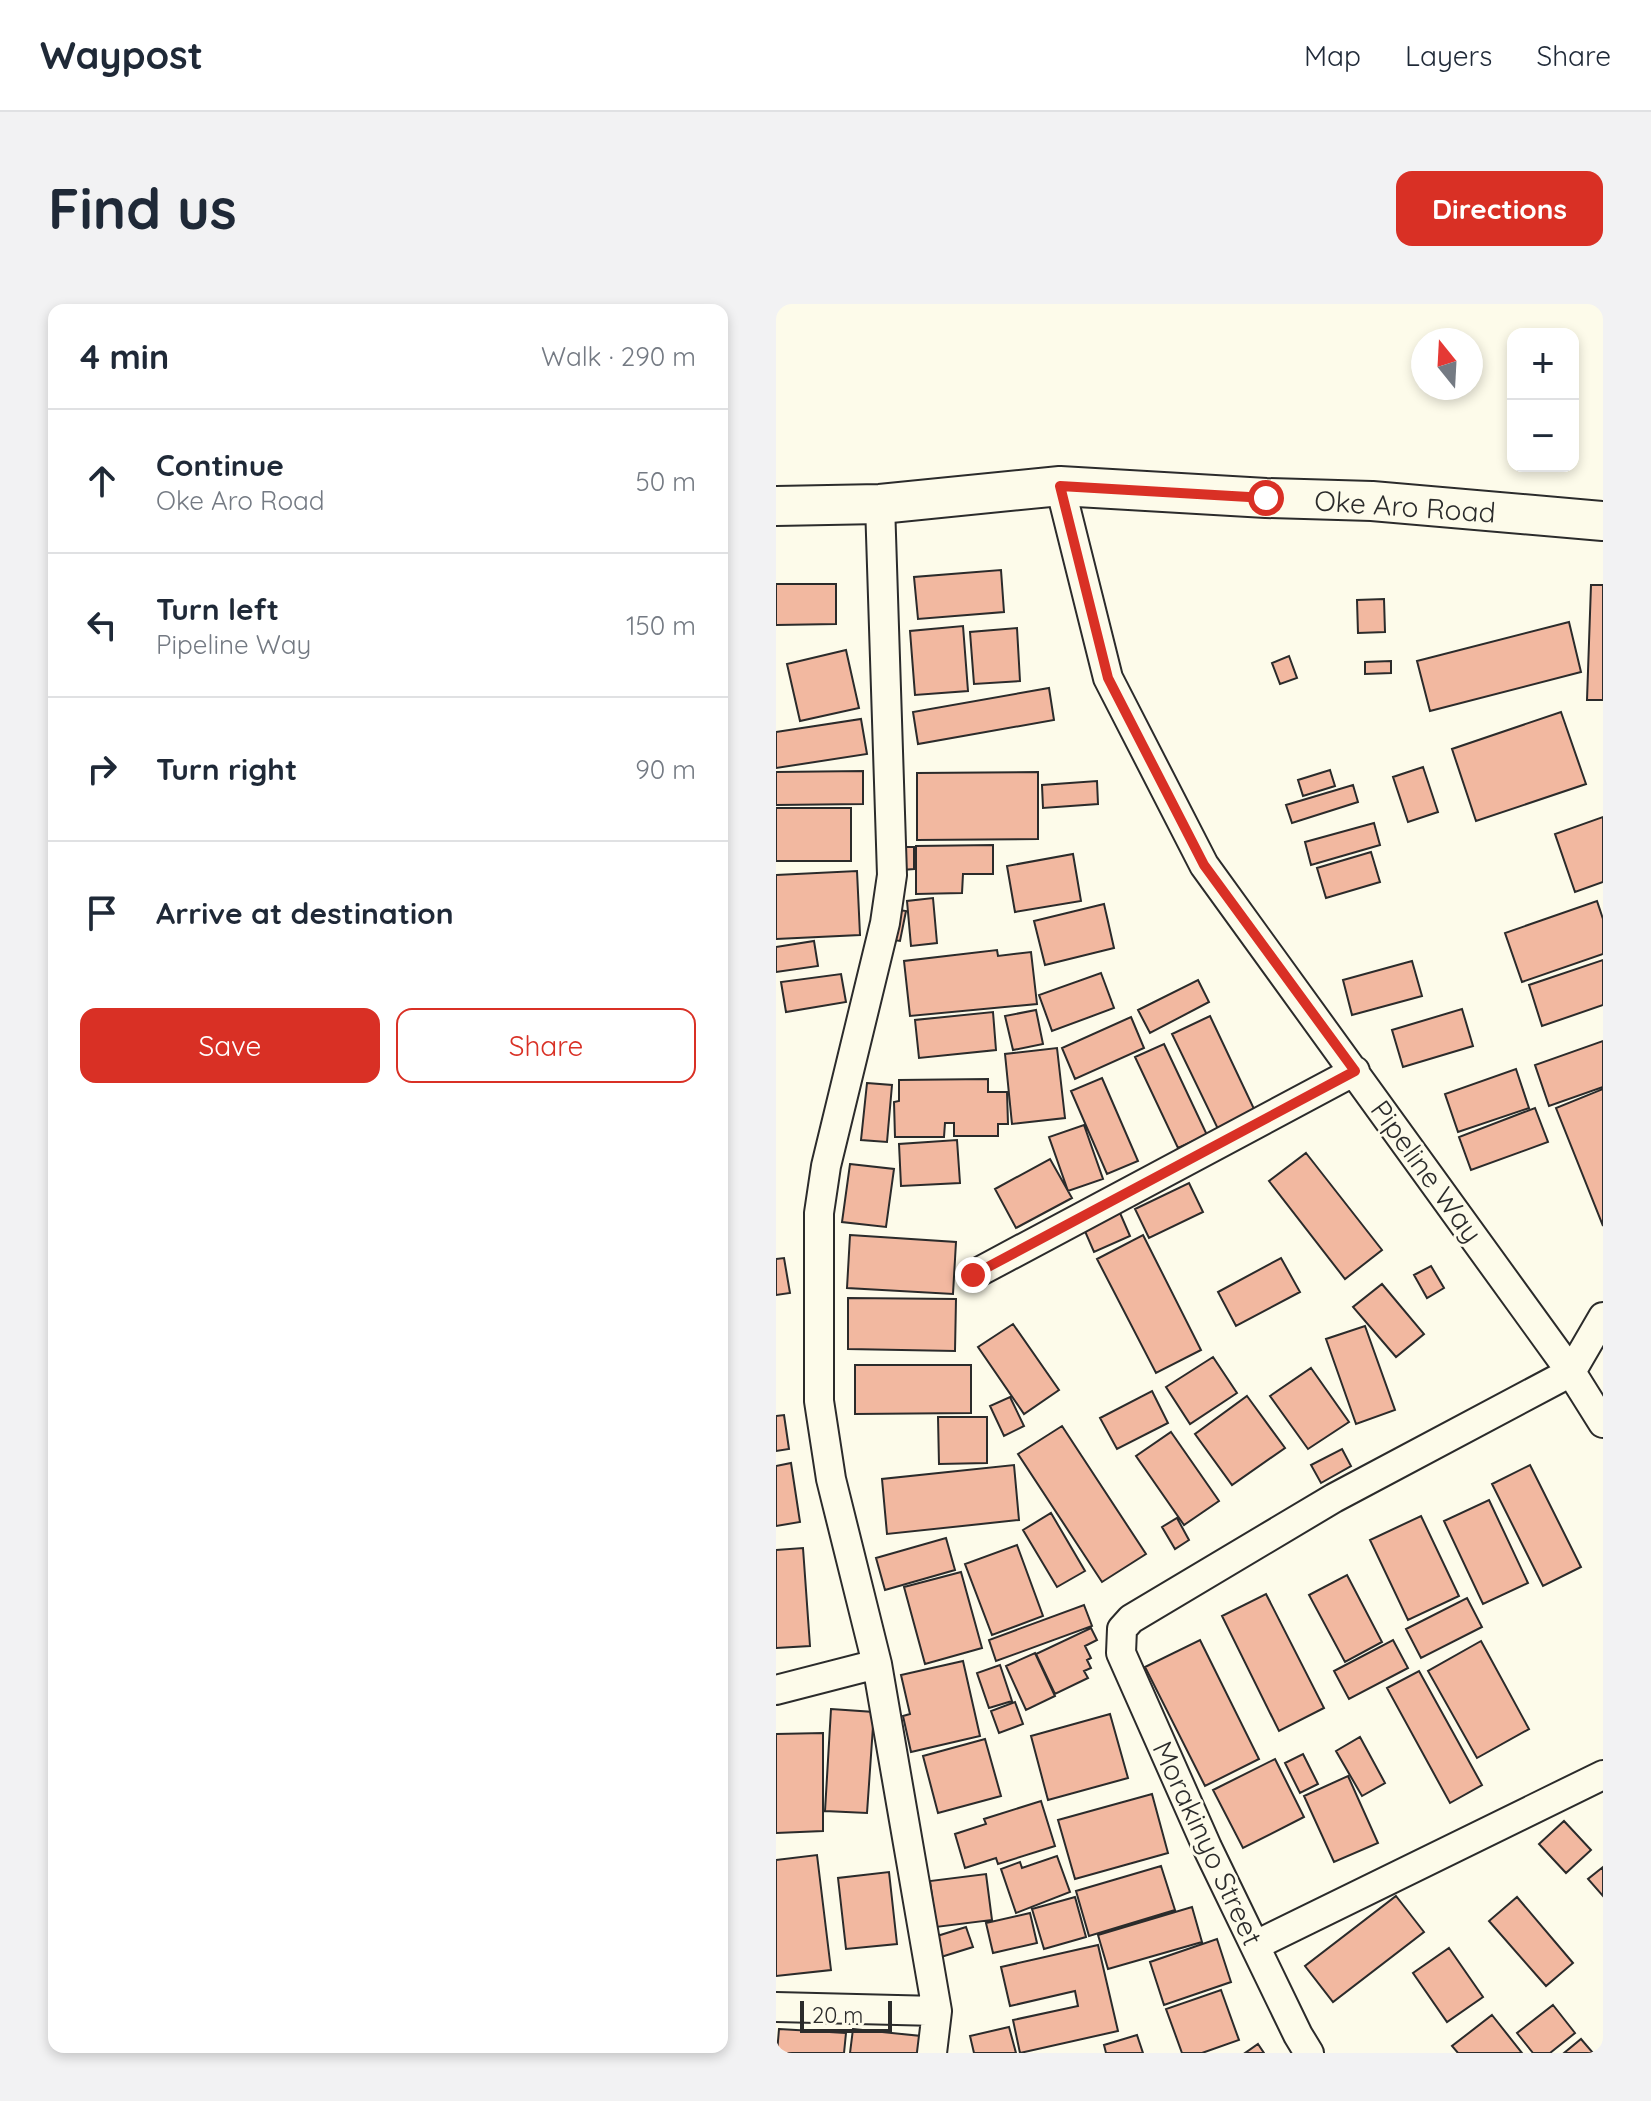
<!DOCTYPE html>
<meta charset="utf-8">
<style>
body{margin:0;font-family:Quicksand,sans-serif;background:#f2f2f3;color:#1f2937}
.controls{position:absolute;right:24px;top:24px;display:grid;overflow:hidden;border-radius:16px;box-shadow:0 4px 12px #0003}
.controls button{width:72px;height:72px;display:grid;place-items:center;padding:0;border:0;border-bottom:2px solid #e0e1e3;background:#fff;color:#1f2937;font:40px sans-serif}
.compass{position:absolute;left:635px;top:24px;width:72px;height:72px;border-radius:50%;background:#fff;box-shadow:0 4px 12px #0003;rotate:342deg}
.scale{position:absolute;left:24px;bottom:20px;width:92px;box-sizing:border-box;padding-left:8px;border:4px solid #2b2b2b;border-top:0;font-size:22px;line-height:28px;white-space:nowrap;color:#2b2b2b;-webkit-text-stroke:6px #fdfbea;paint-order:stroke}
.stop{position:absolute;width:24px;height:24px;margin:-18px;border:6px solid #d93025;border-radius:50%;background:#fff}
.stop.end{background:#d93025;border-color:#fff;box-shadow:0 2px 8px #0008}
.list{margin:0;padding:0;list-style:none}
h2{display:flex;justify-content:space-between;align-items:center;height:104px;margin:0;padding:0 32px;font-size:34px}
h2 small{font-size:26px;font-weight:400;color:#747a83}
.list li{display:grid;grid-template-columns:52px 1fr auto;gap:24px;align-items:center;box-sizing:border-box;height:144px;padding:0 32px;border-top:2px solid #e0e1e3}
.list b{display:block;font-size:30px;white-space:nowrap}
.list p{margin:0;font-size:26px;white-space:nowrap;color:#747a83}
.list em{font-size:26px;font-style:normal;color:#747a83}
.actions{display:flex;gap:16px;padding:24px 32px}
.actions a{flex:1;padding:18px 0;border:2px solid #d93025;border-radius:16px;text-align:center;font-size:28px;color:#d93025}
.actions .main{background:#d93025;color:#fff}
.icon{flex:none;width:44px;height:44px;fill:none;stroke:currentColor;stroke-width:2;stroke-linecap:round;stroke-linejoin:round}
.map{position:relative;flex:none;width:827px;height:1749px;overflow:hidden;border-radius:16px}
header{display:flex;align-items:center;gap:48px;box-sizing:border-box;height:112px;padding:0 40px;background:#fff;border-bottom:2px solid #e0e1e3}
header strong{font-size:38px}
nav{display:flex;gap:44px;margin-inline-start:auto;font-size:28px}
.intro{display:flex;align-items:center;justify-content:space-between;box-sizing:border-box;height:192px;padding:0 48px}
h1{margin:0;font-size:56px}
.button{padding:20px 36px;border-radius:16px;background:#d93025;color:#fff;font-size:28px;font-weight:700}
main{display:flex;gap:48px;padding:0 48px}
aside{flex:1;background:#fff;border-radius:16px;box-shadow:0 4px 12px #0003}
.map>svg:first-child{display:block}
.building{fill:#f2b8a0;stroke:#2b2b2b;stroke-width:2}
.lines{fill:none;stroke-linecap:round;stroke-linejoin:round}
.street-casing{stroke:#2b2b2b;stroke-width:32}
.secondary-casing{stroke:#2b2b2b;stroke-width:42}
.street{stroke:#fdfbea;stroke-width:28}
.secondary{stroke:#fdfbea;stroke-width:38}
.route{stroke:#d93025;stroke-width:10}
.labels{text-anchor:middle;dominant-baseline:central;stroke-width:6;stroke-linejoin:round;paint-order:stroke}
.street-label{font-size:28px;fill:#2b2b2b;stroke:#fdfbea}
</style>
<header>
<strong>Waypost</strong>
<nav><a>Map</a><a>Layers</a><a>Share</a></nav>
</header>
<div class="intro"><h1>Find us</h1><a class="button">Directions</a></div>
<main>
<aside>
<h2>4 min<small>Walk · 290 m</small></h2>
<ul class="list">
<li><svg class="icon" aria-label="ahead" viewBox="0 0 24 24"><path d="M12 20V5M6 11l6-6 6 6"/></svg><div><b>Continue</b><p>Oke Aro Road</p></div><em>50 m</em></li>
<li><svg class="icon" aria-label="left" viewBox="0 0 24 24"><path d="M17 20v-9H6M10 6l-5 5 5 5"/></svg><div><b>Turn left</b><p>Pipeline Way</p></div><em>150 m</em></li>
<li><svg class="icon" aria-label="right" viewBox="0 0 24 24"><path d="M7 20v-9h11M14 6l5 5-5 5"/></svg><div><b>Turn right</b></div><em>90 m</em></li>
<li><svg class="icon" aria-label="arrive" viewBox="0 0 24 24"><path d="M6 21V4h12l-3 4 3 4H6"/></svg><div><b>Arrive at destination</b></div></li>
</ul>
<div class="actions"><a class="main">Save</a><a>Share</a></div>
</aside>
<div class="map">
<svg width="827" height="1749" viewBox="0 0 827 1749">
<rect width="100%" height="100%" fill="#fdfbea"/>
<path class="building" d="M225,266L228,308L142,315L138,273Z
M0,280H60V320L0,321Z
M815,281H827V396H811Z
M608,295L609,328L582,329L581,296Z
M793,318L805,368L654,407L641,357Z
M187,322L192,387L139,391L134,327Z
M241,324L244,377L198,380L194,328Z
M70,346L83,404L24,417L11,360Z
M513,352L521,374L504,380L496,359Z
M615,357V369L589,370V358Z
M273,384L278,416L142,440L137,408Z
M785,408L810,480L700,517L676,445Z
M85,415L91,450L0,464V428Z
M647,463L662,508L632,518L617,473Z
M554,466L559,482L527,492L522,476Z
M87,467V500L0,501V468Z
M262,468V535L141,536V469Z
M321,477L322,500L267,504L266,481Z
M577,481L582,498L516,519L510,501Z
M0,504H75V557H0Z
M827,513V578L799,588L779,530Z
M598,519L604,541L535,561L529,538Z
M217,541V570H187L186,589L140,590V542Z
M126,543H138V565L126,566Z
M595,548L604,578L550,594L541,564Z
M297,550L305,597L239,608L231,562Z
M81,567L84,631L0,635V571Z
M157,594L161,639L135,642L131,597Z
M821,597L827,615V650L746,678L729,629Z
M328,600L338,644L269,661L258,617Z
M116,605L130,607L124,637L110,635Z
M38,637L42,662L0,668V643Z
M221,646L222,652L255,648L261,700L134,712L128,657Z
M827,656V701L766,722L753,681Z
M636,657L646,692L576,711L567,676Z
M325,669L338,704L276,727L263,691Z
M65,670L70,698L10,708L5,678Z
M422,676L433,698L374,729L362,706Z
M686,705L697,742L627,763L616,726Z
M260,706L267,740L237,746L229,712Z
M217,708L220,746L143,754L139,716Z
M434,712L479,807L442,825L396,730Z
M355,713L368,744L299,775L286,744Z
M827,737V783L773,802L759,761Z
M388,740L431,831L402,844L359,753Z
M281,744L289,814L236,820L229,750Z
M740,765L753,804L682,828L669,790Z
M326,774L362,857L331,870L295,787Z
M212,775V788H231L232,820H222V832H178V819H169L168,833H119L118,798L123,797V776Z
M91,779L116,781L111,838L85,836Z
M827,785V922L780,804Z
M759,804L772,838L695,866L683,833Z
M308,821L327,875L292,887L273,833Z
M181,836L184,879L125,882L123,840Z
M530,849L606,946L569,975L493,877Z
M274,855L296,894L240,924L219,885Z
M74,860L118,865L110,923L66,918Z
M413,879L427,908L373,934L359,905Z
M344,909L354,932L318,948L308,925Z
M74,931L180,938L177,990L71,984Z
M367,931L425,1046L380,1069L321,955Z
M8,954L14,989L0,991V955Z
M505,954L524,988L460,1022L442,988Z
M655,962L668,984L651,994L638,971Z
M606,980L648,1030L620,1053L577,1003Z
M72,994L180,995L179,1047L72,1045Z
M237,1020L283,1086L248,1110L202,1043Z
M589,1022L619,1106L580,1120L550,1035Z
M437,1053L461,1089L414,1120L390,1083Z
M79,1061H195V1109L79,1110Z
M535,1064L573,1118L532,1145L494,1092Z
M376,1087L392,1119L341,1145L324,1114Z
M471,1092L509,1144L456,1181L419,1130Z
M234,1093L248,1122L228,1132L214,1102Z
M8,1111L13,1145L0,1147V1112Z
M162,1113H211V1159L163,1160Z
M286,1122L370,1250L326,1278L242,1150Z
M395,1128L443,1197L408,1221L360,1152Z
M566,1145L575,1162L545,1179L535,1161Z
M15,1159L24,1218L0,1222V1162Z
M238,1161L243,1216L111,1230L106,1175Z
M754,1161L805,1263L767,1282L716,1180Z
M713,1196L752,1279L707,1300L668,1217Z
M275,1209L309,1267L281,1283L247,1226Z
M645,1212L683,1292L632,1316L594,1236Z
M401,1214L413,1236L399,1245L386,1223Z
M170,1234L179,1266L109,1286L100,1254Z
M241,1241L267,1312L216,1331L189,1260Z
M27,1244L34,1342L0,1344V1246Z
M185,1268L206,1344L149,1360L128,1283Z
M571,1271L606,1338L569,1358L533,1291Z
M490,1290L548,1404L503,1427L446,1312Z
M691,1294L706,1323L645,1354L630,1325Z
M308,1301L316,1322L220,1357L213,1336Z
M315,1324L321,1336L309,1342L315,1354L311,1356L315,1364L308,1367L312,1374L279,1390L260,1350Z
M424,1336L483,1455L429,1482L369,1363Z
M617,1336L632,1364L573,1395L558,1367Z
M705,1337L753,1425L701,1454L652,1367Z
M259,1349L279,1392L250,1406L230,1362Z
M187,1357L204,1432L135,1448L127,1412L134,1410L125,1371Z
M224,1361L236,1397L213,1404L201,1369Z
M643,1367L706,1481L674,1499L611,1384Z
M239,1398L247,1420L223,1429L215,1407Z
M55,1405L98,1408L91,1509L49,1507Z
M334,1410L352,1474L272,1496L255,1432Z
M47,1429V1527L0,1529V1430Z
M584,1433L609,1479L586,1492L560,1447Z
M209,1435L225,1492L162,1509L147,1452Z
M527,1450L542,1480L524,1489L509,1459Z
M499,1455L528,1513L467,1544L437,1486Z
M572,1472L602,1539L558,1558L528,1492Z
M376,1490L392,1549L299,1575L282,1516Z
M265,1497L279,1542L222,1560L220,1554L189,1564L179,1530L210,1520L208,1515Z
M788,1517L815,1546L790,1569L763,1540Z
M41,1551L55,1666L0,1672V1556Z
M281,1552L294,1588L240,1609L225,1565L244,1558L246,1564Z
M385,1562L399,1606L313,1632L300,1587Z
M827,1563V1592L812,1575Z
M113,1568L121,1640L70,1645L62,1574Z
M210,1570L216,1616L160,1623L154,1577Z
M620,1592L648,1628L557,1698L529,1662Z
M299,1593L310,1633L268,1645L256,1605Z
M741,1593L797,1659L770,1682L713,1617Z
M416,1603L426,1638L332,1665L322,1631Z
M254,1609L261,1639L217,1649L210,1619Z
M190,1623L197,1643L165,1653L158,1633Z
M441,1635L455,1678L388,1701L374,1658Z
M322,1641L342,1727L244,1749L237,1716L302,1702L299,1687L234,1702L225,1663Z
M673,1644L707,1693L671,1718L637,1669Z
M445,1686L463,1736L426,1749H406L390,1705Z
M777,1701L799,1729L774,1749H757L741,1729Z
M716,1711L746,1749H682L676,1742Z
M233,1723L240,1749H198L194,1732Z
M3,1725L70,1729L68,1749H1Z
M77,1725L145,1732L143,1749H74Z
M361,1731L367,1749H330L328,1741Z
M805,1735L817,1749H788Z
M482,1740L488,1749H469Z"/>
<g class="lines">
<g class="street-casing">
<path id="street" d="M284,182L332,374L428,561L795,1068L827,1119
M104,200L116,571L109,619L50,862L43,909V1097L55,1175L101,1360L161,1707L156,1749
M197,971L579,767
M0,1386L101,1360
M480,1641L827,1471
M0,1703L161,1707
M533,1749L522,1731L431,1543L345,1349L346,1325L355,1315L558,1194L795,1068L827,1013"/>
</g>
<g class="secondary-casing">
<path id="secondary" d="M0,202L104,200L284,182L490,194L596,197L827,217"/>
</g>
<use href="#street" class="street"/>
<use href="#secondary" class="secondary"/>
</g>
<g class="lines">
<path class="route" d="M197,971L579,767L428,561L332,374L284,182L490,194"/>
</g>
<g class="labels">
<g class="street-label">
<text transform="translate(629 202) rotate(4)">Oke Aro Road</text>
<text transform="translate(651 867) rotate(54)">Pipeline Way</text>
<text transform="translate(432 1539) rotate(65)">Morakinyo Street</text>
</g>
</g>
</svg>
<div class="controls">
<button>+</button>
<button>−</button>
</div>
<svg class="compass" viewBox="-18 -18 36 36"><path d="M0-13l5 13h-10z" fill="#e53935"/><path d="M0 13l5-13h-10z" fill="#747a83"/></svg>
<div class="scale">20 m</div>
<div class="stop" style="left:490px;top:194px"></div>
<div class="stop end" style="left:197px;top:971px"></div>
</div>
</main>
